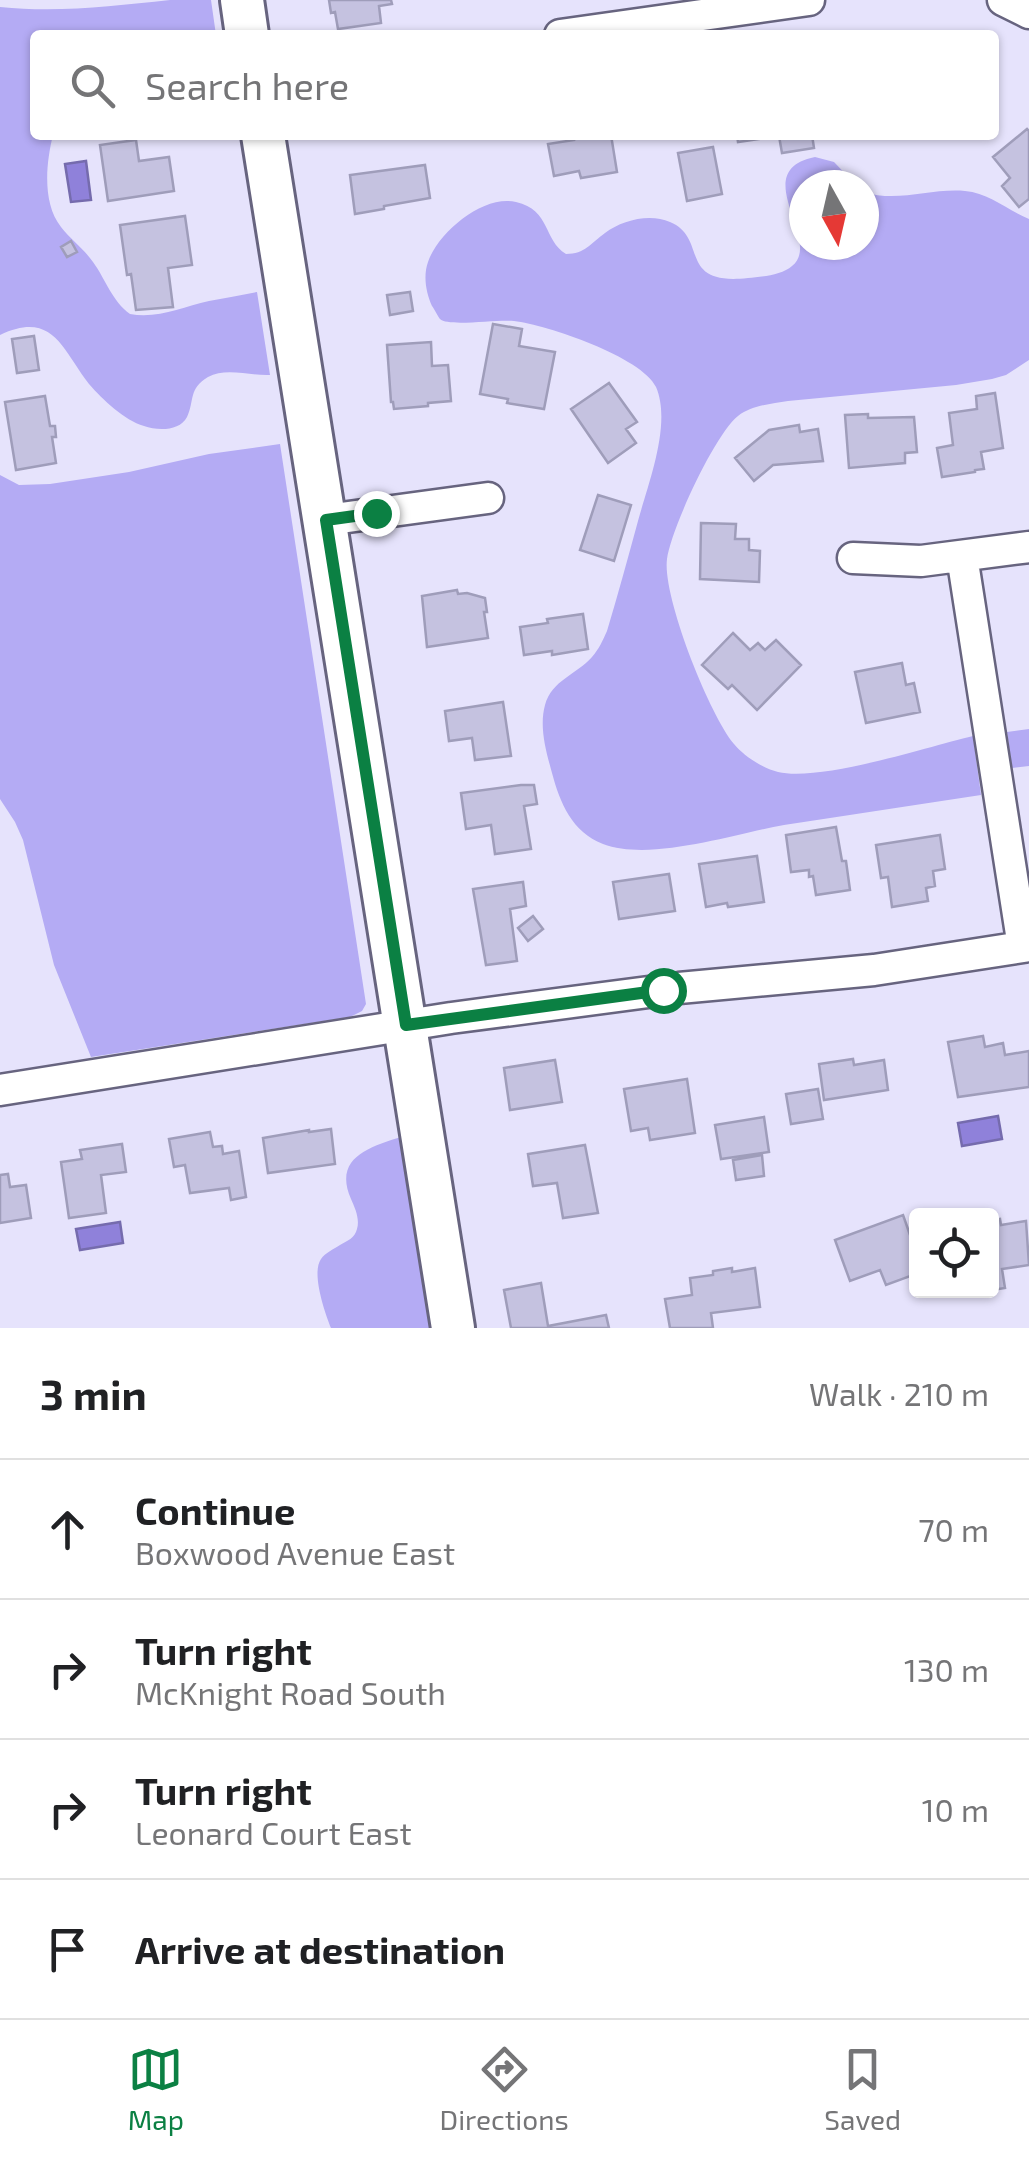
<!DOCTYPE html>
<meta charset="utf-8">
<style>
body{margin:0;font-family:"Exo 2",sans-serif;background:#f6f6f6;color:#202124}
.controls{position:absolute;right:30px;bottom:30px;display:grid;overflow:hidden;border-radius:10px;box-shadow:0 2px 8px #0004}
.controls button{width:90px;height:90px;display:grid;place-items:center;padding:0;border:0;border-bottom:2px solid #e0e0e0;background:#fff;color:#202124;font:50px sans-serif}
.compass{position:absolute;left:789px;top:170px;width:90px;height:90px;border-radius:50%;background:#fff;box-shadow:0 2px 8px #0004;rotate:172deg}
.stop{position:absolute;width:30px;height:30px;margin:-22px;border:8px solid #0b8043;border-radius:50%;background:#fff}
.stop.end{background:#0b8043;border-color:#fff;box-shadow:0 2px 10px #0008}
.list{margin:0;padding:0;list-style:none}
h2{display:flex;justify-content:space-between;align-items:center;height:130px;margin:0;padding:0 40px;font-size:42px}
h2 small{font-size:32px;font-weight:400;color:#757577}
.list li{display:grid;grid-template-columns:65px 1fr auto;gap:30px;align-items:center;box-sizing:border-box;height:140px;padding:0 40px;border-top:2px solid #e0e0e0}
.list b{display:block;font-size:38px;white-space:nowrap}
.list p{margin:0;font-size:32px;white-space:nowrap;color:#757577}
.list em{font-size:32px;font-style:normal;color:#757577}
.icon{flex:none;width:55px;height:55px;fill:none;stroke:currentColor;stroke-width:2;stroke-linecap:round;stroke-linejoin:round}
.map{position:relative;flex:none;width:1029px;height:1328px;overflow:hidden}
.search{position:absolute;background:#fff;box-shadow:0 2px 8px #0004;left:30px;right:30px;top:30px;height:110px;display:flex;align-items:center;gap:25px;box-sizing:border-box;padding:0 35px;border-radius:10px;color:#757577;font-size:38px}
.sheet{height:690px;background:#fff}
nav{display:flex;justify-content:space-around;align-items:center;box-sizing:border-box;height:140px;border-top:2px solid #e0e0e0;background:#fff;font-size:28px;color:#757577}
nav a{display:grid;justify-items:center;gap:5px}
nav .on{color:#0b8043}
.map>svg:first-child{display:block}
.forest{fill:#b4abf4}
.water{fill:#8f81da;stroke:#756bad;stroke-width:2.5}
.building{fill:#c5c2e0;stroke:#9f9dba;stroke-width:2.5}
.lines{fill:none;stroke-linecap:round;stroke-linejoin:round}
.street-casing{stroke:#67647f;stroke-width:35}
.secondary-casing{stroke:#67647f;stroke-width:48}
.street{stroke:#fff;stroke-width:30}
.secondary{stroke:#fff;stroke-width:42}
.route{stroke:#0b8043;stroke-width:12}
</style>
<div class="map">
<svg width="1029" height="1328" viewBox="0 0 1029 1328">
<rect width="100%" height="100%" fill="#e6e3fc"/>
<path class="forest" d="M170,0H211L216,35H35V135H53C46,163 42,203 61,227C71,240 84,249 93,262C106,280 112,301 130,314C158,319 182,307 209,301C225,298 241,295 257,292L270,375C250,376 226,367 208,377C188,389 195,400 187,417C180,431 158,431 144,426C124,420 103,400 89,384C62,349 53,310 0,335V7C58,13 113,6 170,0Z
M815,157L834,162L856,185H804V245H864V192C897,203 931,188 965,191C989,193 1007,210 1029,219V360L1006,375L992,379L956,385L788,401C771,404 752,405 738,416C715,434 671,529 667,559C662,596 709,714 734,744C744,756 762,768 778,772C820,782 927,747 973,736L981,795C915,805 850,815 784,825C734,834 651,862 603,844C572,832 560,803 552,773C546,751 539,727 545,705C552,680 576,675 592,657C599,649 603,640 607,631C618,594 628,558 638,521C648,484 672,424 656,387C642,357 547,325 514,321C498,319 448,327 440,319C439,318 433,307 432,306C426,293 423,276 428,262C438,232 484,194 516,202C551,210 543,240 566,254C585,254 591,243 605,233C622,220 650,213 670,222C709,238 676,286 748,278C761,277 782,275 792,266C824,241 746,171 815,157Z
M280,444L366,1004L362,1011L350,1017L91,1057L54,965L23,840L15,822L0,799V475L19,485L50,484L129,472L209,454Z
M1029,729V766L1012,768L1007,732Z
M401,1137L431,1328H331C325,1313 311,1273 321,1259C325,1253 334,1249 340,1245C347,1241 355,1238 357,1229C360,1219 355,1208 351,1199C333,1158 369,1147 401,1137Z"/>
<path class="water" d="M86,161L91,200L71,202L65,164Z
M998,1116L1002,1139L962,1146L958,1123Z
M120,1222L123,1243L80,1250L76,1229Z"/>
<path class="building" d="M329,0H391L392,4L379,6L381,23L338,29L335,12L331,13Z
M1027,129L1029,131V199L1019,207L1002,186L1010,178L993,157Z
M573,135H611L617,172L581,178L579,171L554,176L548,144L574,140Z
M737,135H812L814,148L782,153L779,136L738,142Z
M136,140L139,161L169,157L174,191L108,201L100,145Z
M713,147L722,194L687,201L678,153Z
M425,165L430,198L384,206V209L355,214L350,175Z
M185,216L192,265L168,268L173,307L136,310L131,274L127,275L120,225Z
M71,241L77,252L67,257L61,247Z
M410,292L413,311L390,315L387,295Z
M493,324L522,329L519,346L555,352L544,409L507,403L508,399L480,394Z
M34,336L39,370L17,373L12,339Z
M431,342L432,366L448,365L451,401L428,403V406L394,409L393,402H391L387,345Z
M609,383L637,422L626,429L636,443L608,463L571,409Z
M995,393L1003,448L981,452L984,469L975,470V472L942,477L937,448L953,445L949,413L977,409L976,396Z
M45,396L50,426H55L56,437H52L56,463L16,470L5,402Z
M868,414V418L914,417L917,452L905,453V463L849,468L845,415Z
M799,425L800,432L818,429L823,461L773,465L754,481L735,458L769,430Z
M598,495L631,505L614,561L580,550Z
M701,523L736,524L735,539H749V550L760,551L759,582L700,579Z
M457,590L458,594L467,593L485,598L487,612H484L488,638L427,647L422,596Z
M583,614L588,649L552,655V651L524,655L520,627L548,623L547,619Z
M733,633L750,650L758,643L765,650L776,640L801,665L757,710L732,685L728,689L702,665Z
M902,663L906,685L914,683L920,712L866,723L855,672Z
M503,702L511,756L475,760L472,738L449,741L445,711Z
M521,785H534L537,804L524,806L531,849L495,854L491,825L466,829L461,793Z
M836,827L842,861H846L850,890L816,895L813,876L809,877V870L791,872L786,835Z
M940,835L945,869L933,871L935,886L926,888L928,901L892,907L888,877L881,878L876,845Z
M757,856L764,902L728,907L727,903L706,907L699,864Z
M669,874L675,911L619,919L613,882Z
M523,882L526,906L510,909L517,961L486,965L473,889Z
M533,916L543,929L528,941L518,928Z
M983,1036L985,1047L1003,1043L1005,1055L1029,1051V1087L958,1097L948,1042Z
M853,1059L854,1065L884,1060L888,1090L824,1100L819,1064Z
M555,1060L562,1102L510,1110L504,1068Z
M687,1079L695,1133L650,1140L648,1128L631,1131L624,1089Z
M818,1089L823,1119L791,1124L786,1094Z
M764,1117L769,1152L721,1159L715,1125Z
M331,1129L335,1164L268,1173L263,1138L309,1130V1132Z
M210,1132L213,1147L222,1146L223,1154L239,1151L246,1197L231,1200L229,1188L190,1193L185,1165L174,1167L169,1139Z
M122,1144L126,1172L101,1175L106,1213L69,1218L61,1162L82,1159L80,1150Z
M585,1145L598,1213L563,1218L557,1183L533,1186L528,1154Z
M762,1155L764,1176L736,1180L733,1160Z
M8,1174L10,1187L26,1185L31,1218L0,1223V1175Z
M903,1215L916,1252V1274L886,1285L880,1270L850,1281L835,1240Z
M1000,1219L1001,1225L1026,1221L1029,1265L1002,1269L1005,1288L992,1290V1220Z
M732,1268V1272L755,1268L760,1307L711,1313L713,1328H670L665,1299L692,1295L690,1278L713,1275V1271Z
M541,1283L548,1326L606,1315L609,1328H511L504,1290Z"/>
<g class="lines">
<g class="street-casing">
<path id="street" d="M1003,0L1029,13
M560,35L809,0
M326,520L488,498
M962,556L1023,947
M853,558L921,561L1029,547
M0,1090L451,1018L679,988L874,970L1029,946"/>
</g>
<g class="secondary-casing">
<path id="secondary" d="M242,0L247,35
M263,135L453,1328"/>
</g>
<use href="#street" class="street"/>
<use href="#secondary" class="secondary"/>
</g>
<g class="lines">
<path class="route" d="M376,513L326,520L406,1025L663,990"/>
</g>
</svg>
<div class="controls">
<button><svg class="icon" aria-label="locate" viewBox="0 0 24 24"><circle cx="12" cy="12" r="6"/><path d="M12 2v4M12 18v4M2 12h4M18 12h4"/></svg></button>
</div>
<svg class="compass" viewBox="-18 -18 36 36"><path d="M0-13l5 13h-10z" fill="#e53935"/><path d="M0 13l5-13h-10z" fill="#757577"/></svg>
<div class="stop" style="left:663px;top:990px"></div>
<div class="stop end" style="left:376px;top:513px"></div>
<div class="search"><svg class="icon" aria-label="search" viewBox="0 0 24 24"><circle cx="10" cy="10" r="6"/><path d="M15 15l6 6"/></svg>Search here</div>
</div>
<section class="sheet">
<h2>3 min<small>Walk · 210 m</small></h2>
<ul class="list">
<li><svg class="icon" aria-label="ahead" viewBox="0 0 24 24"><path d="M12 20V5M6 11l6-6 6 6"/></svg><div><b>Continue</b><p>Boxwood Avenue East</p></div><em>70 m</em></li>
<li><svg class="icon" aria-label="right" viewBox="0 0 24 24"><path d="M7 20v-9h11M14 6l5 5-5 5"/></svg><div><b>Turn right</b><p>McKnight Road South</p></div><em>130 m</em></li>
<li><svg class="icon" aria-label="right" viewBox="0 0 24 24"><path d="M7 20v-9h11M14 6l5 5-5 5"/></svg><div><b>Turn right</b><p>Leonard Court East</p></div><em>10 m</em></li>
<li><svg class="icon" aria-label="arrive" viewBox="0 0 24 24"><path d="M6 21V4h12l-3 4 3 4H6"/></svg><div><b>Arrive at destination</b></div></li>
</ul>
</section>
<nav>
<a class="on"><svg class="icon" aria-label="map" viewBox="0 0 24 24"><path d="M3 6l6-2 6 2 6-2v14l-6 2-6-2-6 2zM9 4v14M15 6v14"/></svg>Map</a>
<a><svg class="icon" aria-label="directions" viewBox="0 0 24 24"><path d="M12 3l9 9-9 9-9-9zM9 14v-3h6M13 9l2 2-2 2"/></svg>Directions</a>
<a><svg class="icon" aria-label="saved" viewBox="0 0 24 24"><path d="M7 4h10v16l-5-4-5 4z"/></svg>Saved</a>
</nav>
